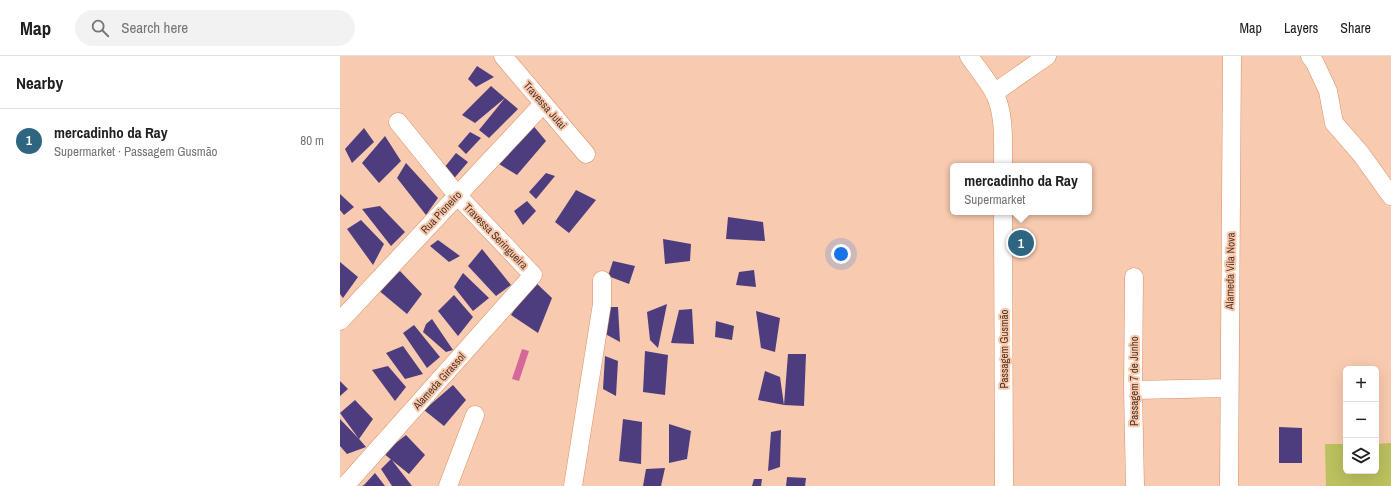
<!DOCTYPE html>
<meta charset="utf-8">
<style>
body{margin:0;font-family:"Archivo Narrow",sans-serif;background:#f2f2f2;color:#202124}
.controls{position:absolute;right:12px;bottom:12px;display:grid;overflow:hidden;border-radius:6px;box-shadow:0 4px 16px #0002}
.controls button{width:36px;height:36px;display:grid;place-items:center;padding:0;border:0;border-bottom:1px solid #e0e0e0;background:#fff;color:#202124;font:20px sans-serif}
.you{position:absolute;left:501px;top:198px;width:14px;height:14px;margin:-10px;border:3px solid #fff;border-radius:50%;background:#1a73e8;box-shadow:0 0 0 6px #1a73e833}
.badge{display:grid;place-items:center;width:26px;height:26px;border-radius:50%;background:#2e6580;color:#fff;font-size:13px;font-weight:700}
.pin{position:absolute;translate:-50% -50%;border:2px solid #fff;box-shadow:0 1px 4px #0006}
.popup{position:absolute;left:610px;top:107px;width:142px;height:52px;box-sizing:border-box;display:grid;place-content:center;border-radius:6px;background:#fff;filter:drop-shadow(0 1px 3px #0005);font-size:13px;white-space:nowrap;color:#757577}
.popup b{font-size:15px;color:#202124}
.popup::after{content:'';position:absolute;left:50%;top:100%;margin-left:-8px;border:8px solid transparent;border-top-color:#fff}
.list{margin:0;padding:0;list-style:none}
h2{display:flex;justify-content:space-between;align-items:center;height:52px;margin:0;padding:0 16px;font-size:17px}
h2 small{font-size:13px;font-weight:400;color:#757577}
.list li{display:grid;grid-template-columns:26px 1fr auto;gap:12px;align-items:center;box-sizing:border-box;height:64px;padding:0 16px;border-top:1px solid #e0e0e0}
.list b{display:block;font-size:15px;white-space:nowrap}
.list p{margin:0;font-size:13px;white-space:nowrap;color:#757577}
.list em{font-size:13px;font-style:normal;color:#757577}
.icon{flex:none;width:22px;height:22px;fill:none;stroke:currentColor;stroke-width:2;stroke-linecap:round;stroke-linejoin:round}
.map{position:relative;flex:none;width:1051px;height:430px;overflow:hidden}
header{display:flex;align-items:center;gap:24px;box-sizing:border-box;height:56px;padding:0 20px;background:#fff;border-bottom:1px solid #e0e0e0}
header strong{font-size:19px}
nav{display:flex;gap:22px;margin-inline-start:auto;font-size:14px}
.search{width:280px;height:36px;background:#f2f2f2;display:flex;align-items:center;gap:10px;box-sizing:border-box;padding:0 14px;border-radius:22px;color:#757577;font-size:15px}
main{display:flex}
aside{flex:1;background:#fff}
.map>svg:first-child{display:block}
.green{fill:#bbc15e}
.water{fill:#d5679b}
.building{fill:#4d3d7f}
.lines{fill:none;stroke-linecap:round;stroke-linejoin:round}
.minor-casing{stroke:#d99063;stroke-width:19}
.minor{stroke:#fff;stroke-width:18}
.labels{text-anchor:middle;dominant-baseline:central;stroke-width:4;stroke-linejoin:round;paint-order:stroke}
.street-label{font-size:11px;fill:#513320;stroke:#f8caaf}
</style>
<header>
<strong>Map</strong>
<div class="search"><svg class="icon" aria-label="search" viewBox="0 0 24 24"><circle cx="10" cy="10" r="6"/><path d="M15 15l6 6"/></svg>Search here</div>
<nav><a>Map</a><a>Layers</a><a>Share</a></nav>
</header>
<main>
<aside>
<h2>Nearby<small></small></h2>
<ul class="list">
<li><span class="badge">1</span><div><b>mercadinho da Ray</b><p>Supermarket · Passagem Gusmão</p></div><em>80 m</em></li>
</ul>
</aside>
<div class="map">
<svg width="1051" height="430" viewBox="0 0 1051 430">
<rect width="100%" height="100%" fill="#f8caaf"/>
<path class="green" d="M1051,387V430H986L985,388H1006V415H1036V388Z"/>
<path class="water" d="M182,293L189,295L179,325L172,323Z"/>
<path class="building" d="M137,10L154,21L136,31L128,23Z
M151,30L165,42L135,67L122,59Z
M165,42L178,53L149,82L139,74Z
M191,67L206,85L177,119L154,105Z
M24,72L34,86L12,107L5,93Z
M130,76L141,82L126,98L118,90Z
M45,80L61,105L39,127L22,107Z
M116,97L128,106L111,126L100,117Z
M66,107L98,142L86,159L57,122Z
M206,117L215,120L196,143L189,136Z
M236,134L256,144L229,177L215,166Z
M0,138L14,151L4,159L0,154Z
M187,145L196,155L183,169L174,155Z
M40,150L65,176L51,190L22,153Z
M388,161L423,166L425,185L386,183Z
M21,164L44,188L33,209L7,173Z
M323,183L351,188L350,205L325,208Z
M98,184L120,200L109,206L90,190Z
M142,193L171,229L156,240L128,210Z
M273,205L295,210L289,228L268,220Z
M0,206L18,221L3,242L0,238Z
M414,214L416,231L396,229L399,216Z
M60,215L82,238L67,258L37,233Z
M123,217L149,242L133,255L114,231Z
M193,224L212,242L198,277L171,259Z
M114,239L133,261L118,280L98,255Z
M327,248L318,292L310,284L307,256Z
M261,251H278L280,286L258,274Z
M352,253L354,288L331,287L339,254Z
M416,255L440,262L435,296L421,292Z
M92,263L113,294L106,296L83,276L86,268Z
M376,265L394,270L392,284L375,281Z
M74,269L100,301L87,312L63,277Z
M63,290L83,318L65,323L46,297Z
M305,295L328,299L325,339L303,336Z
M448,298H466L464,350L444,349L418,344L425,315L440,321L444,349Z
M265,300L278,305L276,340L263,333Z
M48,310L66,331L55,345L32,314Z
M0,325L8,333L0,340Z
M113,329L126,344L104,370L84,354Z
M15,344L33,363L19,383L0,357Z
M0,363L20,384L26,391L7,398L0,390Z
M283,363L302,366L301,408L279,405Z
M329,368L351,375L347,403L329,407Z
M939,371L962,372V407H939Z
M441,374L440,411L428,415L431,376Z
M66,379L85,399L69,418L43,397Z
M51,403L72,430H52L41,413Z
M325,412L321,430H303L306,413Z
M35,417L45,430H22L24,429Z
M447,421L466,422L465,430H446Z
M414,423H422L421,430H412Z"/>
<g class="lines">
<g class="minor-casing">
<path id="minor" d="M163,0L246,98
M629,0C637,12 647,24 654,36C665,58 663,86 663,110
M970,0L975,7L988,35L994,67L1021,98L1051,140
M654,37L707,0
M663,156L664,430
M794,221L793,334L795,430
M0,265L203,48
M793,334L889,332
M5,430L193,219L117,139L58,66
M108,430L135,359
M233,430L262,248V224
M889,430L892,0"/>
</g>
<use href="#minor" class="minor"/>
</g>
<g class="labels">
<g class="street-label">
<text transform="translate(205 49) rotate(49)">Travessa Jutai</text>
<text transform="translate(101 156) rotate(-47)">Rua Pioneiro</text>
<text transform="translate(156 180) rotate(46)">Travessa Seringueira</text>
<text transform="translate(890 215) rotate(-89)">Alameda Vila Nova</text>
<text transform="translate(664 293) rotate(-90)">Passagem Gusmão</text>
<text transform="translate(99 325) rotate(-48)">Alameda Girassol</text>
<text transform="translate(794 325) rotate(-90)">Passagem 7 de Junho</text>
</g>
</g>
</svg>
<div class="controls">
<button>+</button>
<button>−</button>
<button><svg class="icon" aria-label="layers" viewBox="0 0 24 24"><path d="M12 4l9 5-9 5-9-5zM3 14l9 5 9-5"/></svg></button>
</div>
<div class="you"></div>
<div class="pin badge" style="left:681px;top:187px">1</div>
<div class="popup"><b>mercadinho da Ray</b>Supermarket</div>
</div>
</main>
